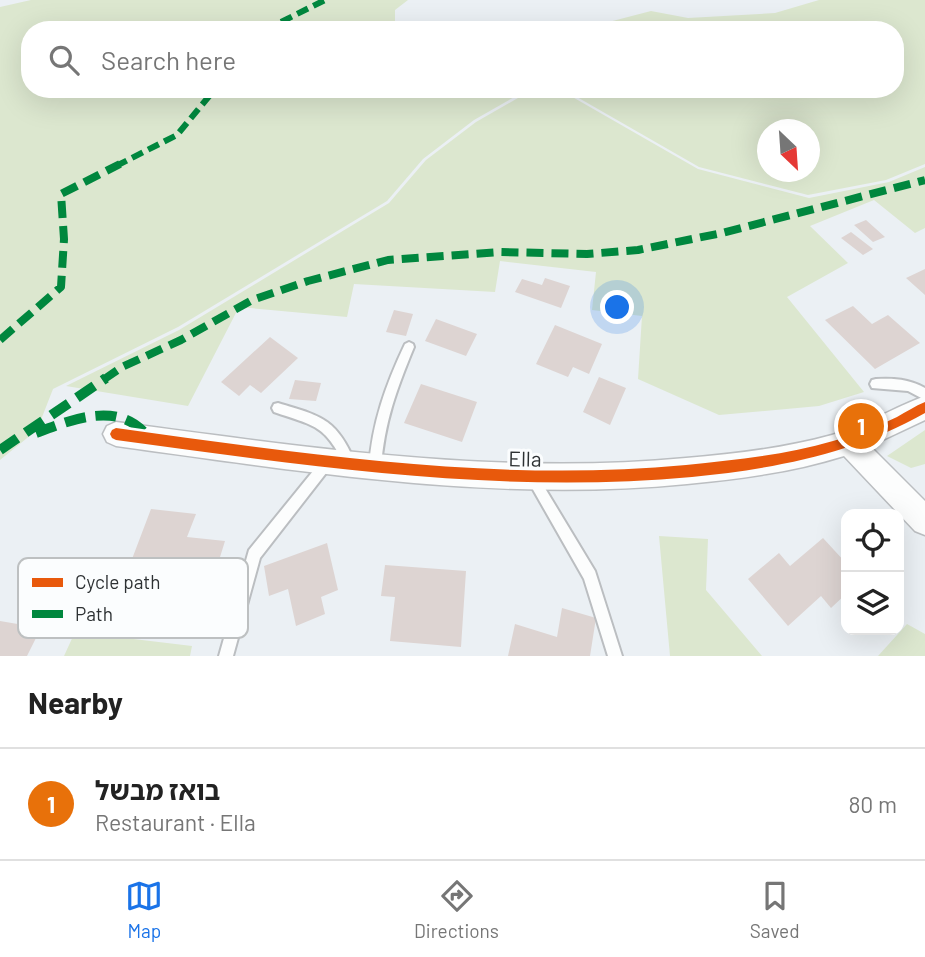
<!DOCTYPE html>
<meta charset="utf-8">
<style>
body{margin:0;font-family:Barlow,"Noto Sans Hebrew",sans-serif;background:#f6f6f6;color:#222}
.controls{position:absolute;right:21px;bottom:21px;display:grid;overflow:hidden;border-radius:14px;box-shadow:0 7px 28px #0002}
.controls button{width:63px;height:63px;display:grid;place-items:center;padding:0;border:0;border-bottom:2px solid #e0e0e0;background:#fff;color:#222;font:35px sans-serif}
.compass{position:absolute;left:757px;top:119px;width:63px;height:63px;border-radius:50%;background:#fff;box-shadow:0 7px 28px #0002;rotate:155deg}
.you{position:absolute;left:618px;top:308px;width:24px;height:24px;margin:-18px;border:5px solid #fff;border-radius:50%;background:#1a73e8;box-shadow:0 0 0 10px #1a73e833}
.badge{display:grid;place-items:center;width:46px;height:46px;border-radius:50%;background:#1a73e8;color:#fff;font-size:23px;font-weight:700}
.pin{position:absolute;translate:-50% -50%;border:4px solid #fff;box-shadow:0 2px 7px #0006}
.list{margin:0;padding:0;list-style:none}
h2{display:flex;justify-content:space-between;align-items:center;height:91px;margin:0;padding:0 28px;font-size:30px}
h2 small{font-size:23px;font-weight:400;color:#767676}
.list li{display:grid;grid-template-columns:46px 1fr auto;gap:21px;align-items:center;box-sizing:border-box;height:112px;padding:0 28px;border-top:2px solid #e0e0e0}
.list b{display:block;font-size:26px;white-space:nowrap}
.list p{margin:0;font-size:23px;white-space:nowrap;color:#767676}
.list em{font-size:23px;font-style:normal;color:#767676}
.icon{flex:none;width:38px;height:38px;fill:none;stroke:currentColor;stroke-width:2;stroke-linecap:round;stroke-linejoin:round}
.map{position:relative;flex:none;width:925px;height:656px;overflow:hidden}
.search{position:absolute;background:#fff;box-shadow:0 7px 28px #0002;left:21px;right:21px;top:21px;height:77px;display:flex;align-items:center;gap:18px;box-sizing:border-box;padding:0 24px;border-radius:28px;color:#767676;font-size:26px}
.sheet{height:203px;background:#fff}
nav{display:flex;justify-content:space-around;align-items:center;box-sizing:border-box;height:98px;border-top:2px solid #e0e0e0;background:#fff;font-size:19px;color:#767676}
nav a{display:grid;justify-items:center;gap:4px}
nav .on{color:#1a73e8}
.map>svg:first-child{display:block}
.green{fill:#dce7cf;fill-rule:evenodd}
.building{fill:#ddd4d2}
.lines{fill:none;stroke-linecap:round;stroke-linejoin:round}
.lane-casing{stroke:#bbbec1;stroke-width:4}
.street-casing{stroke:#bbbec1;stroke-width:3}
.lane{fill:#fcfdfd;fill-rule:evenodd}
.street{fill:#fcfdfd;fill-rule:evenodd}
.quiet-far2{stroke:#00873e;stroke-width:6;stroke-dasharray:12 6;stroke-linecap:butt}
.quiet-far1{stroke:#00873e;stroke-width:8;stroke-dasharray:17 8;stroke-linecap:butt}
.quiet{stroke:#00873e;stroke-width:10;stroke-dasharray:21 10;stroke-linecap:butt}
.cycleway-casing{stroke:#fbfdfe;stroke-width:5}
.cycleway{fill:#e8590c;fill-rule:evenodd}
.labels{text-anchor:middle;dominant-baseline:central;stroke-width:6;stroke-linejoin:round;paint-order:stroke}
.street-label{font-size:21px;fill:#2d3133;stroke:#fbfdfe}
.key{fill:#fbfdfe;stroke:#bdc0c1;stroke-width:2}
.key-label{font-size:19px;fill:#2d3133}
</style>
<div class="map">
<svg width="925" height="656" viewBox="0 0 925 656">
<rect width="100%" height="100%" fill="#ebf0f4"/>
<path class="green" d="M31,0H408L395,10V30H30V89H895V30H578L651,11L688,18L775,13L819,0H925V164L886,180L808,195L699,167L570,93L516,96L474,120L423,159L387,201L178,327L53,389L37,430L0,460V7ZM768,130H810V172H768Z
M569,95L698,169L809,198L889,182L925,167V228L915,233L874,200L810,226L848,263L787,297L864,392L819,406L719,415L638,379L642,316L592,310L596,272L500,261L495,292L354,284L347,317L239,307L188,406L66,386L179,330L389,203L426,160L476,122L518,98Z
M925,430V464L911,468L887,456Z
M659,536L708,539L706,590L762,656H670Z
M907,624L925,634V656H878Z
M75,632L192,646L190,656H64Z"/>
<path class="building" d="M866,220L885,237L873,242L854,225Z
M851,232L873,249L863,255L841,238Z
M925,269V295L906,278Z
M545,278L570,286L561,308L515,292L522,279L542,285Z
M853,306L872,324L888,315L920,343L875,369L825,320Z
M394,310L413,314L406,336L386,332Z
M436,319L477,334L466,356L425,341Z
M555,325L602,344L589,374L573,367L568,377L536,364Z
M270,337L298,358L261,393L250,385L239,396L221,382Z
M599,377L626,388L610,425L583,412Z
M295,380L321,383L316,401L289,399Z
M421,384L477,402L462,442L404,423Z
M151,509L196,514L187,537L225,541L212,583L200,582L187,622L124,614L145,560L132,559Z
M823,538L846,563V594L831,608L821,596L788,626L748,579L779,553L790,566Z
M327,543L338,590L321,597L325,614L296,626L288,589L269,596L264,566Z
M385,565L466,571L461,647L390,641L395,597L381,596Z
M562,608L596,618L590,656H508L515,624L557,637Z
M0,621L41,628L27,656H0Z"/>
<g class="lines">
<g class="lane-casing">
<path id="lane" d="M409,342L413,344L414,347C397,388 384,423 381,468L379,472L375,474L371,472L369,468C372,423 386,384 405,344Z
M876,379C894,378 909,379 925,388V400L908,391L872,388L870,384L872,380Z
M278,403C321,416 336,418 355,462L353,466L349,468L345,466C325,424 314,426 274,412L272,408L274,404Z
M326,458L330,460L332,464L330,468L260,558L233,656H219L249,550L322,460Z
M533,473L537,475L595,571L622,656H608L584,579L527,479L529,475Z"/>
</g>
<g class="street-casing">
<path id="street" d="M925,396V420L870,446L925,501V535L915,531L844,456C793,472 740,479 687,484C496,503 305,472 116,446L107,442L103,434L107,426L116,422C305,447 495,476 686,458C735,454 785,448 832,435C866,425 893,408 925,396Z"/>
</g>
<use href="#lane" class="lane"/>
<use href="#street" class="street"/>
<path class="quiet-far2" d="M265,30L325,0
M116,166L177,135L215,89"/>
<path class="quiet-far1" d="M0,340L61,287L64,239L61,194L120,164
M103,380L122,367L181,340L252,300L308,281L388,260L501,252L587,254L638,250L722,233L925,180"/>
<path class="quiet" d="M36,433C73,419 120,400 148,437
M0,450L106,378"/>
<g class="cycleway-casing">
<path id="cycleway" d="M925,402V413C853,454 773,469 692,477C499,495 307,466 116,440L112,438L110,434L112,430L116,428C305,454 495,483 686,465C735,460 785,455 833,441C855,435 876,427 897,417C906,412 915,406 925,402Z"/>
</g>
<use href="#cycleway" class="cycleway"/>
</g>
<g class="labels">
<g class="street-label">
<text transform="translate(525 458) rotate(1)">Ella</text>
</g>
</g>
<rect x="18" y="558" width="230" height="80" rx="10" class="key"/>
<rect x="32" y="578" width="31" height="9" fill="#e8590c"/>
<rect x="32" y="610" width="31" height="8" fill="#00873e"/>
<g class="key-label">
<text x="75" y="589">Cycle path</text>
<text x="75" y="621">Path</text>
</g>
</svg>
<div class="controls">
<button><svg class="icon" aria-label="locate" viewBox="0 0 24 24"><circle cx="12" cy="12" r="6"/><path d="M12 2v4M12 18v4M2 12h4M18 12h4"/></svg></button>
<button><svg class="icon" aria-label="layers" viewBox="0 0 24 24"><path d="M12 4l9 5-9 5-9-5zM3 14l9 5 9-5"/></svg></button>
</div>
<svg class="compass" viewBox="-18 -18 36 36"><path d="M0-13l5 13h-10z" fill="#e53935"/><path d="M0 13l5-13h-10z" fill="#767676"/></svg>
<div class="you"></div>
<div class="pin badge" style="left:861px;top:426px;background:#e8710a">1</div>
<div class="search"><svg class="icon" aria-label="search" viewBox="0 0 24 24"><circle cx="10" cy="10" r="6"/><path d="M15 15l6 6"/></svg>Search here</div>
</div>
<section class="sheet">
<h2>Nearby<small></small></h2>
<ul class="list">
<li><span class="badge" style="background:#e8710a">1</span><div><b>בואז מבשל</b><p>Restaurant · Ella</p></div><em>80 m</em></li>
</ul>
</section>
<nav>
<a class="on"><svg class="icon" aria-label="map" viewBox="0 0 24 24"><path d="M3 6l6-2 6 2 6-2v14l-6 2-6-2-6 2zM9 4v14M15 6v14"/></svg>Map</a>
<a><svg class="icon" aria-label="directions" viewBox="0 0 24 24"><path d="M12 3l9 9-9 9-9-9zM9 14v-3h6M13 9l2 2-2 2"/></svg>Directions</a>
<a><svg class="icon" aria-label="saved" viewBox="0 0 24 24"><path d="M7 4h10v16l-5-4-5 4z"/></svg>Saved</a>
</nav>
